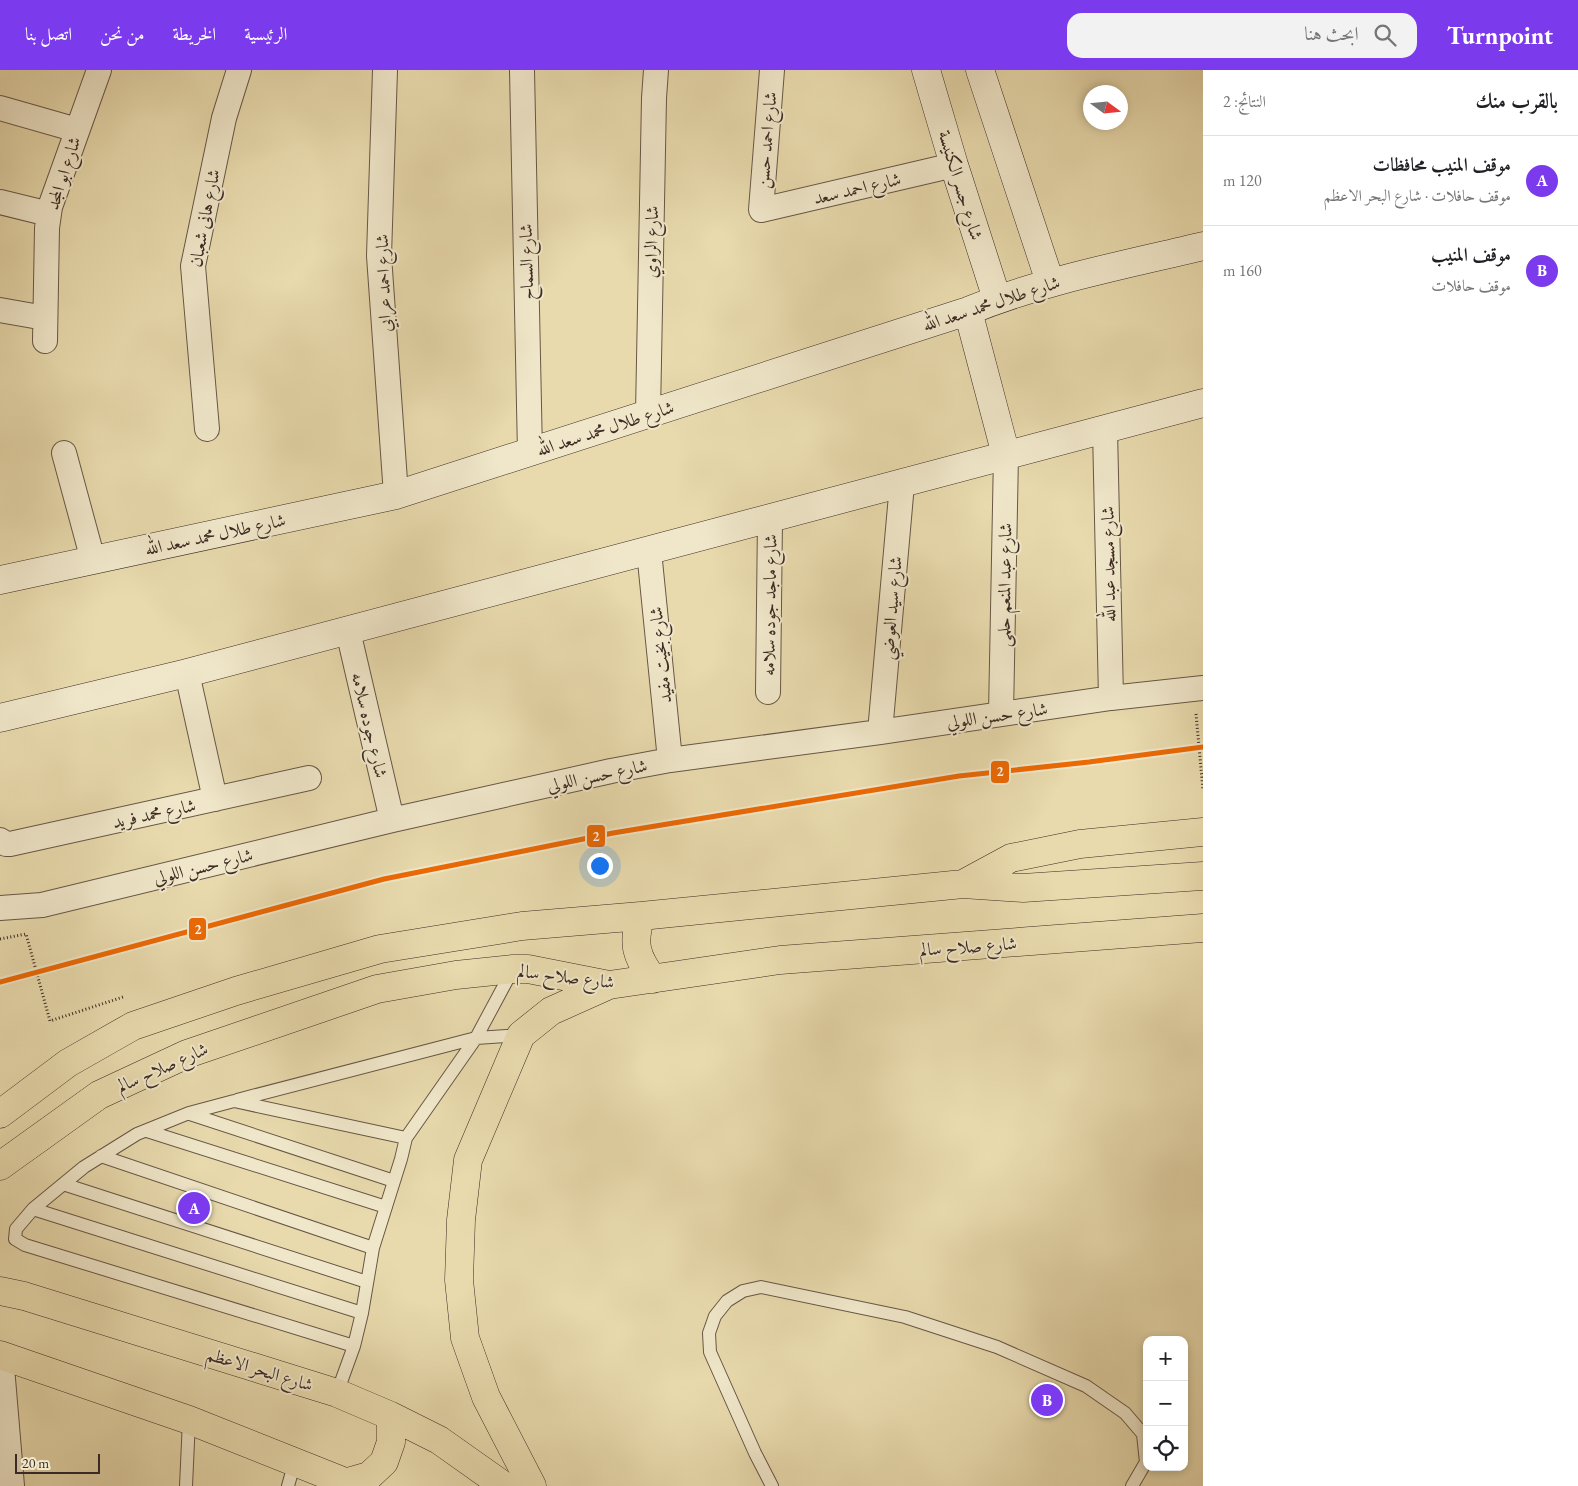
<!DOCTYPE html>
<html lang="ar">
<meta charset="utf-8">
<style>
body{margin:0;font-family:"EB Garamond",Amiri,serif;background:#f2f2f2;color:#202124;direction:rtl}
.controls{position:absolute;right:15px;bottom:15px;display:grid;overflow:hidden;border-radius:10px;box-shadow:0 2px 8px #0003}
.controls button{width:45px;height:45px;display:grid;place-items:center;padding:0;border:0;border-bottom:1px solid #e0e0e0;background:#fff;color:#202124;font:25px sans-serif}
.compass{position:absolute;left:1083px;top:15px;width:45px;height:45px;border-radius:50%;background:#fff;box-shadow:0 2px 8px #0003;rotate:105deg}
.scale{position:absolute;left:15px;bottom:12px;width:85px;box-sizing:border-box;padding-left:5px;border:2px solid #3c2b24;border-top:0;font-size:14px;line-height:18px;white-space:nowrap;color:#3c2b24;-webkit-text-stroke:4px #f0e7ca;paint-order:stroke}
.you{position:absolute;left:599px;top:795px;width:18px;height:18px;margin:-12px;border:4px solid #fff;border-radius:50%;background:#1a73e8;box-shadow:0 0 0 8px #1a73e833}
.badge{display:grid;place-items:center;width:32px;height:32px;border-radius:50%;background:#7c3aed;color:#fff;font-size:16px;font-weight:700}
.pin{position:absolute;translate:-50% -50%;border:2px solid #fff;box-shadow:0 1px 5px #0006}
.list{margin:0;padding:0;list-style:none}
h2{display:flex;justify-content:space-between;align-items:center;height:65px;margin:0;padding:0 20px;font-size:21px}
h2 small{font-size:16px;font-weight:400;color:#757577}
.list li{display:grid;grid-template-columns:32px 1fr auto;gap:15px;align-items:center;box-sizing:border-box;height:90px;padding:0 20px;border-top:1px solid #e0e0e0}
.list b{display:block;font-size:19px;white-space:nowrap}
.list p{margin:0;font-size:16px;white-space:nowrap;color:#757577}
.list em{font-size:16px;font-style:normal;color:#757577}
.icon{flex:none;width:28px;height:28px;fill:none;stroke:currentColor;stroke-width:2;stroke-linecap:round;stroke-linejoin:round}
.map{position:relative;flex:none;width:1203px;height:1416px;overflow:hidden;direction:ltr}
header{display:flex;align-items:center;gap:30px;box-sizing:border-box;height:70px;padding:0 25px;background:#7c3aed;color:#fff}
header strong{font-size:24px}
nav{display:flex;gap:28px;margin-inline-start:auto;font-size:18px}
.search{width:350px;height:45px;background:#f2f2f2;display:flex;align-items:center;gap:12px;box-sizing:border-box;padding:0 18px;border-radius:15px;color:#757577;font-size:19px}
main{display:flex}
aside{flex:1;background:#fff}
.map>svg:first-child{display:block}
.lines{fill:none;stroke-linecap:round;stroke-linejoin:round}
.lane-casing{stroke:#675746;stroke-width:14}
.street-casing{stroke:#675746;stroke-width:26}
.secondary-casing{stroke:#3c2b24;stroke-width:29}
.primary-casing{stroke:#3c2b24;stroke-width:29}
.highway-casing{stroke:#3c2b24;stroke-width:29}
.path{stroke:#3c2b24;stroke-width:3;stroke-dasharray:1 2.5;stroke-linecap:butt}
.lane{stroke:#f0e7ca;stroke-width:12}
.street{stroke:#f0e7ca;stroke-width:24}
.secondary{stroke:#f0e7ca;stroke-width:28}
.primary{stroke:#e8daad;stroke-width:28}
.highway{stroke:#e8daad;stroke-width:28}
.metro-1-casing{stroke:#f0e7ca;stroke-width:9}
.metro-1{stroke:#ec6904;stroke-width:5}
.labels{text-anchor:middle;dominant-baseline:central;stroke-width:4;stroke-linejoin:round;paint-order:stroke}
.street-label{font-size:18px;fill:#3c2b24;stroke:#f0e7ca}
.line-badge{stroke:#f0e7ca;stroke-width:2}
.badge-label{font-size:14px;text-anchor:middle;font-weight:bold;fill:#fff}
</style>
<header>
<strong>Turnpoint</strong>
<div class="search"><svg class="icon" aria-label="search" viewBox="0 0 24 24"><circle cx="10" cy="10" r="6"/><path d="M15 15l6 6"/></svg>ابحث هنا</div>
<nav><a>الرئيسية</a><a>الخريطة</a><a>من نحن</a><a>اتصل بنا</a></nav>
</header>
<main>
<aside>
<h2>بالقرب منك<small>النتائج: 2</small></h2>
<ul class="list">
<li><span class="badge">A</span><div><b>موقف المنيب محافظات</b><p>موقف حافلات · شارع البحر الاعظم</p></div><em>120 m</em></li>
<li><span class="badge">B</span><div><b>موقف المنيب</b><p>موقف حافلات</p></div><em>160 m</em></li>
</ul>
</aside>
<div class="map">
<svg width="1203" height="1416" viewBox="0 0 1203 1416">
<rect width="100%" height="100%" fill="#e8daad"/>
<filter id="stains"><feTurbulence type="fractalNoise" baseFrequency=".004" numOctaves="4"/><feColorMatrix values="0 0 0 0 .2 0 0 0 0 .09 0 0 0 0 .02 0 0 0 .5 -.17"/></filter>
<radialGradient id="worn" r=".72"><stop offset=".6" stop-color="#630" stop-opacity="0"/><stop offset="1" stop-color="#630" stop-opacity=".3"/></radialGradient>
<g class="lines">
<g class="lane-casing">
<path id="lane" d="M237,1030L476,968L521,965
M190,1044L394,1111
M147,1061L386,1137
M101,1086L373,1178
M63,1114L367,1212
M33,1139L362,1243
M354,1276L25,1175L15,1169L16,1159L33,1139L84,1097L137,1064L189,1043L234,1031L406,1068
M337,1323L354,1276L362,1243L373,1178L401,1089L406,1068L476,968L513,899
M186,1416L189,1350
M288,1416L295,1391
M772,1416L755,1383L710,1282L709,1263L715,1246L727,1231L743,1221L761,1217L905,1247L997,1277L1086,1316L1125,1343L1143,1364L1146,1392L1132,1416"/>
</g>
<g class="street-casing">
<path id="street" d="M385,0L379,186L396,425
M522,0L530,383
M772,0L761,140L954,95
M0,38L77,60
M0,132L49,144
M0,240L45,248
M45,271L47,158L50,137L99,0
M648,343L654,28L656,0
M207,359L193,196L224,48L239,0
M1105,360L1111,628
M64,383L93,490
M649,481L670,690
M348,561L392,750
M187,603L215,729
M768,622L770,449
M1001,644L1006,385
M880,662L902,414
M0,770L6,774H10L309,708
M0,838L42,835L392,750L611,701L670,690L880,662L1111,628L1203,618
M1,1285L12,1416"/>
</g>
<g class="secondary-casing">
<path id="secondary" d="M926,0L954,95L997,229
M980,0L1050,212
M968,241L1006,385
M0,510L396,425L968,241C1044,210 1124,195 1203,176
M0,648L187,603L1203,333"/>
</g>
<g class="primary-casing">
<path id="primary" d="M0,1221L24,1226L337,1323L391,1346L439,1370L504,1416
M0,1285L189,1350L355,1416
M348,1412L369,1406L384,1392L391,1372V1346"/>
</g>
<g class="highway-casing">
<path id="highway" d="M963,814L1011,788L1080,774L1203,762
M641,846C632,873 636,887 653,909
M0,1044L68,993L133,956L236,921L380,879L522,856L641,846L963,814L1023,818L1203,806
M0,1096L99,1025L187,984L377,919L456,905L513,899H528L609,915L780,890L1203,858
M532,1416L486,1327L465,1268L459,1210L461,1150L468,1090L521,965L551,941L609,915"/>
</g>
<path class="path" d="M1196,644L1203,720
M0,869L26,864L50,951L123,927V929"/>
<use href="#lane" class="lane"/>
<use href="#street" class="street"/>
<use href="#secondary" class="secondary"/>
<use href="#primary" class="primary"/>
<use href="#highway" class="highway"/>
<g class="metro-1-casing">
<path id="metro-1" d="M0,912L384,809L613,763L959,706L1089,692L1203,677"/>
</g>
<use href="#metro-1" class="metro-1"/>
</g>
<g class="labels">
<g class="street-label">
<text transform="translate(766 70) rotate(-85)">شارع احمد حسن</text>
<text transform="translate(63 103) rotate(-72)">شارع ابو المجد</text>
<text transform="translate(961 115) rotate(73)">شارع جسر الكنيسة</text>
<text transform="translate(857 118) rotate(-13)">شارع احمد سعد</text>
<text transform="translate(204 148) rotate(-79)">شارع هانى شعبان</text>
<text transform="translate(651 172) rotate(-89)">شارع الراوي</text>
<text transform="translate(526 192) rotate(-91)">شارع السماح</text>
<text transform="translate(383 213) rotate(-92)">شارع احمد عرابي</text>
<text transform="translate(991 233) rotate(-18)">شارع طلال محمد سعد الله</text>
<text transform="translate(605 358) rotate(-18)">شارع طلال محمد سعد الله</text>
<text transform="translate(215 464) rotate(-12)">شارع طلال محمد سعد الله</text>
<text transform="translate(1108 494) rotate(-91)">شارع مسجد عبد الله</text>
<text transform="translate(1004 515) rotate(-89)">شارع عبد المنعم حلمى</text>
<text transform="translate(769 535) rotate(-89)">شارع ماجد جوده سلامه</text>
<text transform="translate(891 538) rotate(-85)">شارع سيد العوضي</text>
<text transform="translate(660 585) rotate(-96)">شارع بخيت مفيد</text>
<text transform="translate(997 645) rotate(-8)">شارع حسن اللولي</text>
<text transform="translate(370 655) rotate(77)">شارع جوده سلامه</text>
<text transform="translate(597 705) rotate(-12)">شارع حسن اللولي</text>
<text transform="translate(154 743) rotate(-12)">شارع محمد فريد</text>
<text transform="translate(203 796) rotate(-14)">شارع حسن اللولي</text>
<text transform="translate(968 876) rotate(-4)">شارع صلاح سالم</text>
<text transform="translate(566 906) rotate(7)">شارع صلاح سالم</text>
<text transform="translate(162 997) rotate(-24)">شارع صلاح سالم</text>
<text transform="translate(260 1299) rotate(17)">شارع البحر الاعظم</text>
</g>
</g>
<g class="line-badge">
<rect x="990" y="690" width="20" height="24" rx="5" fill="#ec6904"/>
<rect x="586" y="754" width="20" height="24" rx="5" fill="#ec6904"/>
<rect x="188" y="847" width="19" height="24" rx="5" fill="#ec6904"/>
</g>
<g class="badge-label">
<text x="1000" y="706">2</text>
<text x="596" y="771">2</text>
<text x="198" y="864">2</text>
</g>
<rect width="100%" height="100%" filter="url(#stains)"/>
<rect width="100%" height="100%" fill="url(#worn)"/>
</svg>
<div class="controls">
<button>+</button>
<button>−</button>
<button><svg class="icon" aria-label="locate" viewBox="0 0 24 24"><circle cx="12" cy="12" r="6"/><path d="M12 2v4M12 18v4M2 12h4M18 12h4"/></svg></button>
</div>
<svg class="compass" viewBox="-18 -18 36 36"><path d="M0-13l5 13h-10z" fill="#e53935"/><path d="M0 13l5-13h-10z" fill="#757577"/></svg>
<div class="scale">20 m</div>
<div class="you"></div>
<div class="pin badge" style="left:194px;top:1138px">A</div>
<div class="pin badge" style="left:1047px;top:1330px">B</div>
</div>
</main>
